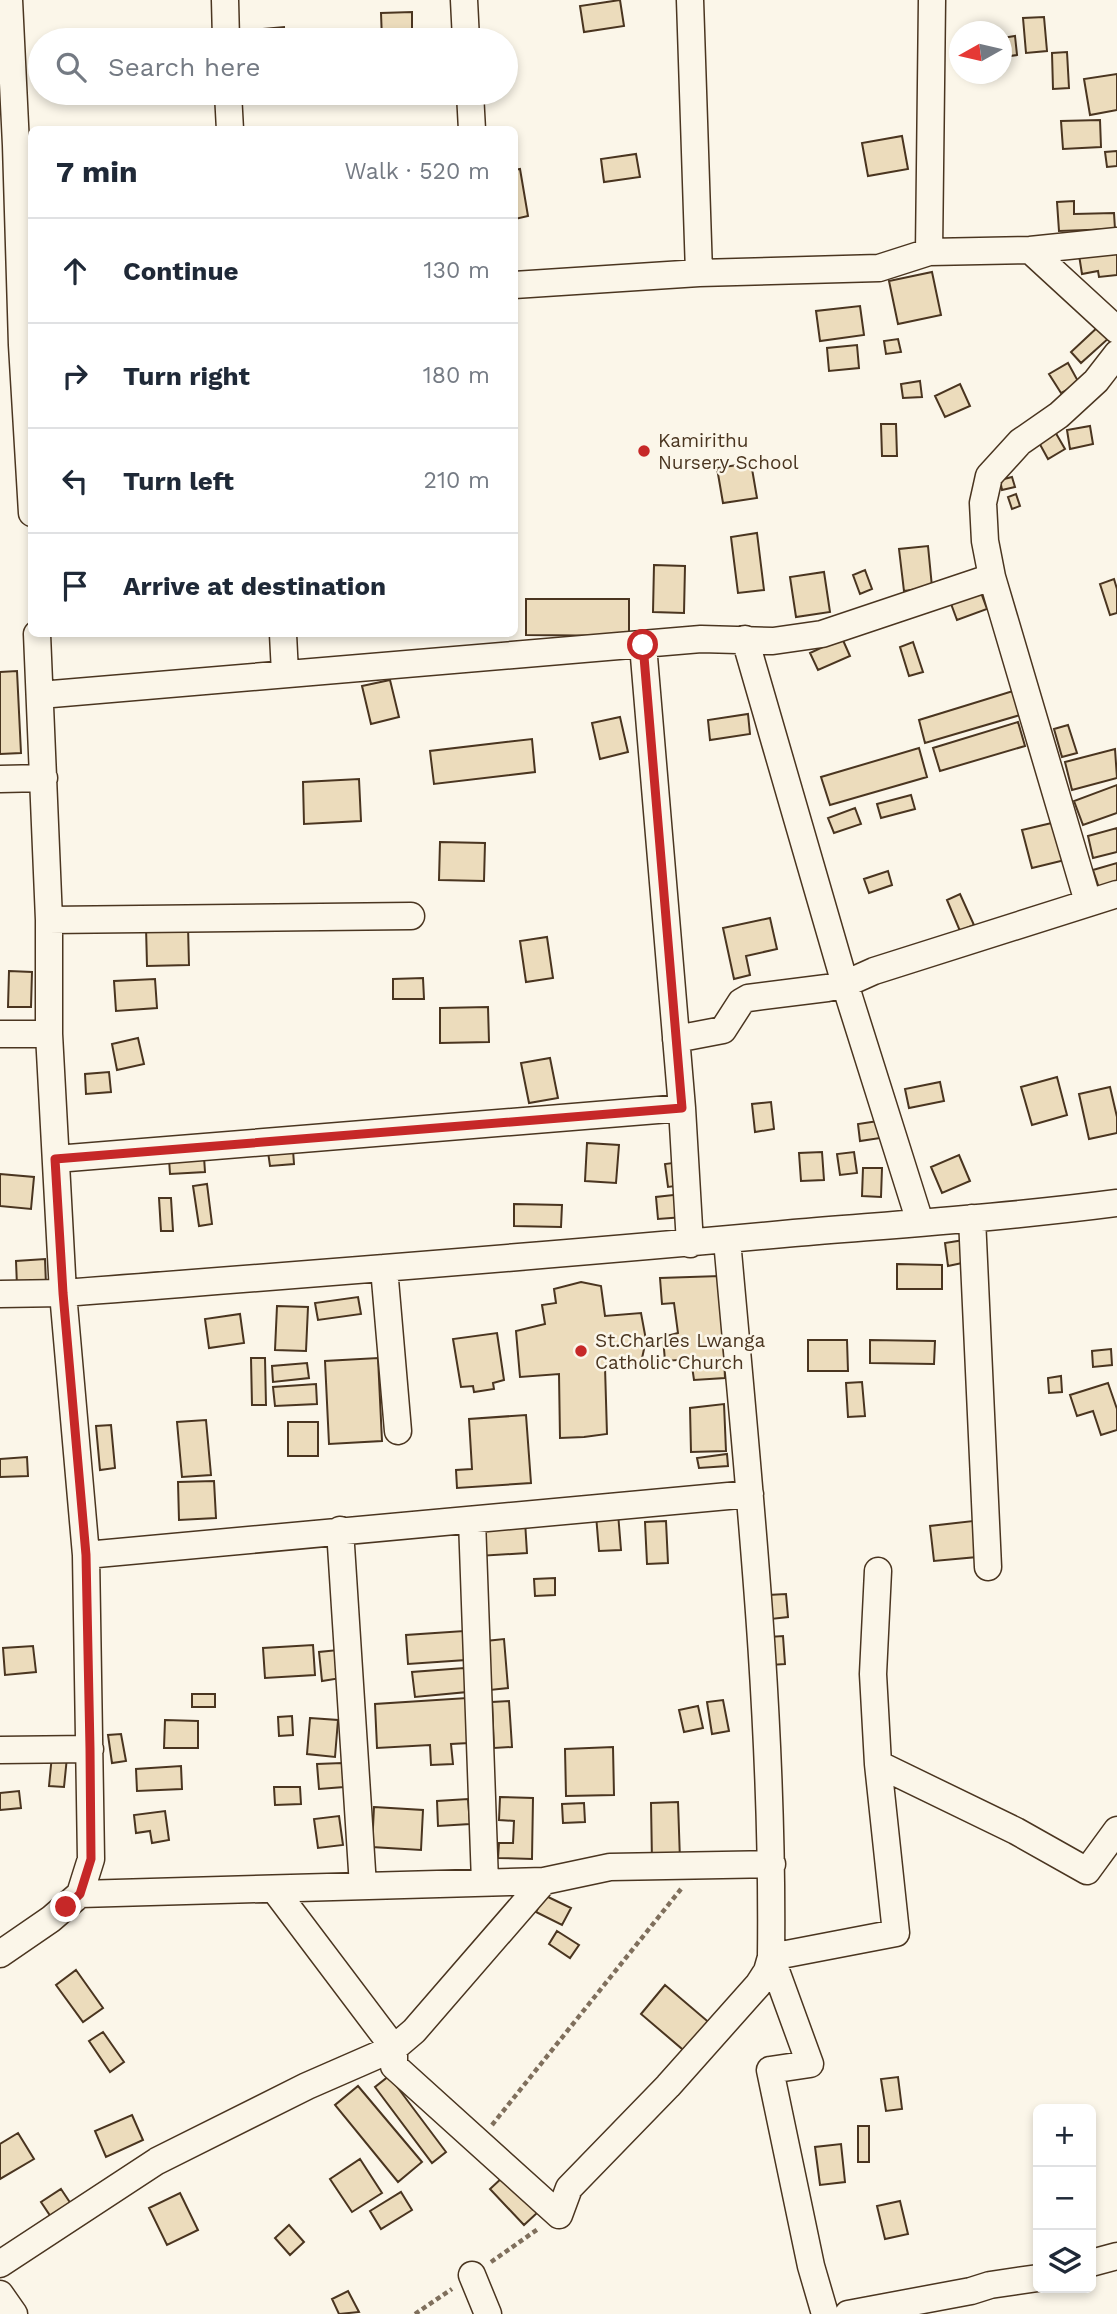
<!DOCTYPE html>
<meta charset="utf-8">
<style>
body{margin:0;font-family:"Work Sans",sans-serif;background:#f2f2f3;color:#1f2937}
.controls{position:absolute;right:21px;bottom:21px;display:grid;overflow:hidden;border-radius:10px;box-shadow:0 4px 10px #0003}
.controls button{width:63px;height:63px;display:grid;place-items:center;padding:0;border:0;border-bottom:2px solid #e0e1e3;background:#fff;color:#1f2937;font:35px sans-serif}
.compass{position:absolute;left:949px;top:21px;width:63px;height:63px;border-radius:50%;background:#fff;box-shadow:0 4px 10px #0003;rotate:262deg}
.stop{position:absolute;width:21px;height:21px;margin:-16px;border:5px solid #c62828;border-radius:50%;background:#fff}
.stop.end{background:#c62828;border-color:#fff;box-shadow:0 2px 7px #0008}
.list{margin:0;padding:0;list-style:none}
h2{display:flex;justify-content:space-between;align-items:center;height:91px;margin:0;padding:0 28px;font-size:30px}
h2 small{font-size:23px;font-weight:400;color:#747a83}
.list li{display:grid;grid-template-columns:46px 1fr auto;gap:21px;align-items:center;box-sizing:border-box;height:105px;padding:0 28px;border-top:2px solid #e0e1e3}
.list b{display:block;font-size:26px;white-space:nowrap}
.list em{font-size:23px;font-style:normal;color:#747a83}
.icon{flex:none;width:38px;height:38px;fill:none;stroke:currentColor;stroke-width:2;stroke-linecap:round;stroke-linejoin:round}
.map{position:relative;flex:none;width:1117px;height:2314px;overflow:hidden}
.search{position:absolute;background:#fff;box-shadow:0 4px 10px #0003;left:28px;top:28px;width:490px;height:77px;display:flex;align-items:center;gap:18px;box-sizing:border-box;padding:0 24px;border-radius:38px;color:#747a83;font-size:26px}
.panel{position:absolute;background:#fff;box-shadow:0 4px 10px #0003;left:28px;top:126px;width:490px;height:511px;border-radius:10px}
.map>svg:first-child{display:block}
.building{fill:#ecdcbc;stroke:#4a3520;stroke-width:2}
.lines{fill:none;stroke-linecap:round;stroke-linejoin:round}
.minor-casing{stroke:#4a3520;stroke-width:29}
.path{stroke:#7f6f5c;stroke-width:4.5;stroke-dasharray:5 3.5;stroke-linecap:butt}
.minor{stroke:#fbf6e9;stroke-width:26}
.route{stroke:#c62828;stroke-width:9}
.poi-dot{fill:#c62828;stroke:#fbf6e9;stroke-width:2.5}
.labels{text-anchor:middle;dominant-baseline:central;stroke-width:5;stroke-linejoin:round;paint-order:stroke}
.poi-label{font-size:19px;fill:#4a3520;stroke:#fbf6e9;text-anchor:start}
</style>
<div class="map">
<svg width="1117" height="2314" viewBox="0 0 1117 2314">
<rect width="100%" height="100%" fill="#fbf6e9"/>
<path class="building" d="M620,0L624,26L584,32L580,6Z
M412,12V40H382L381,13Z
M1044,17L1047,51L1026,53L1023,18Z
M284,27L285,40H243L242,31Z
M1015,36L1017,55L1002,57V38Z
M1067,52L1069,88L1053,89L1052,53Z
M1117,74V110L1090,115L1084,79Z
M1100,120L1101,147L1063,149L1061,121Z
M902,136L908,169L868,176L862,143Z
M1117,151V166L1107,167L1105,152Z
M636,154L640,177L604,182L601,159Z
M520,169L528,216L515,219L514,170Z
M1074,201V214L1114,213L1115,229L1059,231L1057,202Z
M1117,250V275L1099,277L1098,271L1082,274L1079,255Z
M932,272L941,315L898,324L889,281Z
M860,306L864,335L820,341L816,311Z
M1100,325L1110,337L1081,363L1071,352Z
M898,339L901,352L886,354L884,341Z
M857,345L859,368L829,371L827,348Z
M1068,363L1079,383L1061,393L1049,374Z
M920,381L922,397L903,398L901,384Z
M960,384L970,406L945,417L935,396Z
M881,424H896L897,456H882Z
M1090,426L1093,444L1070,449L1067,430Z
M1054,430L1065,449L1048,459L1037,439Z
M751,463L757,498L723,503L717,468Z
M1012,477L1015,487L1002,490L1000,480Z
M1016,494L1020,506L1012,509L1008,497Z
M757,533L764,590L738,593L731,537Z
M928,546L932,587L904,591L899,549Z
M654,565L685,566L684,613L653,612Z
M865,570L872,589L860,594L853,575Z
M824,572L830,612L796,617L790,577Z
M1114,579L1117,589V613L1110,615L1100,584Z
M980,590L987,609L957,620L950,601Z
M526,599H629V636L526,635Z
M842,638L850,656L818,670L810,653Z
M913,642L923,672L909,676L900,647Z
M17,671L21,753L0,754V672Z
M390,680L399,717L371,724L362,686Z
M1013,691L1020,715L925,743L919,720Z
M748,714L750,734L710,740L708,720Z
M620,717L628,752L600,759L592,723Z
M1018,722L1025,746L940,771L933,748Z
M1068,725L1077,753L1062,757L1054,729Z
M532,739L535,772L434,784L430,751Z
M919,748L927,777L830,805L821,777Z
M1115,749L1117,778L1072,790L1065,762Z
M359,779L361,821L304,824L303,782Z
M1117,785V813L1083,825L1074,801Z
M911,795L915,809L881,818L877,804Z
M855,808L861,824L834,833L828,818Z
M1056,822L1065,860L1032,868L1022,830Z
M1117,828V852L1093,858L1088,836Z
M440,842L485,843L484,881L439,880Z
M1117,863V889L1101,894L1093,870Z
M888,871L892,885L869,893L864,879Z
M960,894L974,925L960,931L947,900Z
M770,918L777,949L746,956L750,975L734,979L723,928Z
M188,926L189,965L147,966L146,927Z
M547,937L553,978L526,982L520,941Z
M9,971L32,972L31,1007H8Z
M423,978L424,999H393V979Z
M155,979L157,1008L116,1011L114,981Z
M488,1007L489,1042L440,1043V1008Z
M138,1038L144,1064L117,1070L112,1044Z
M550,1058L558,1098L529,1103L521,1063Z
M109,1072L111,1092L86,1094L85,1074Z
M1057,1077L1067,1115L1032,1125L1021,1087Z
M940,1082L944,1101L909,1108L905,1089Z
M1110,1087L1117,1117V1133L1089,1139L1079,1094Z
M771,1102L774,1129L755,1132L752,1104Z
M885,1120L887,1137L860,1141L858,1124Z
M587,1143L619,1145L616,1183L585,1181Z
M293,1150L294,1164L270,1166L268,1152Z
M822,1152L824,1180L801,1181L799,1153Z
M854,1152L857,1173L840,1175L837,1154Z
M959,1155L970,1181L942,1193L931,1167Z
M204,1157L205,1172L170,1174L169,1159Z
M680,1162L683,1185L668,1187L665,1164Z
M863,1168H882L881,1197L862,1196Z
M0,1174L34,1177L31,1209L0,1206Z
M207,1184L212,1224L199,1226L193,1186Z
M682,1194L684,1217L658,1219L656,1197Z
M159,1198H171L173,1231H161Z
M514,1204L562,1205L561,1227L514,1226Z
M964,1240L967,1262L948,1266L945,1243Z
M45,1259L46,1285L17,1286L16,1261Z
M897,1264L942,1265V1289H897Z
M720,1276L725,1378L694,1380L691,1359L665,1361L663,1337L678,1333L674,1303L662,1304L660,1278Z
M581,1282L601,1286L605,1316L641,1313L646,1340L641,1363L605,1367L607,1434L584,1437L560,1438L559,1374L520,1377L516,1331L545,1324L542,1305L556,1303L554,1289Z
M358,1297L361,1314L318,1320L315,1303Z
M277,1306L308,1307L306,1351L275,1350Z
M240,1314L244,1343L209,1348L205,1319Z
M497,1333L504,1380L493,1383L494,1389L474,1392L473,1386L461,1387L453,1339Z
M808,1340H847L848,1371H808Z
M870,1340L935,1341L934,1364L870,1363Z
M1111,1349L1112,1365L1093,1367L1092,1351Z
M251,1358H265L266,1405H252Z
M378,1358L382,1441L329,1444L325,1361Z
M307,1363L309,1378L273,1382L272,1366Z
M1061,1376L1062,1392L1049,1393L1048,1378Z
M862,1382L865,1416L848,1417L846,1383Z
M1108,1383L1117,1409V1430L1101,1435L1093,1411L1077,1416L1070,1395Z
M316,1384L317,1404L275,1406L273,1387Z
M724,1404L726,1451L691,1452L690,1408Z
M526,1415L531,1483L457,1488L456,1470L472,1469L469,1419Z
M206,1420L211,1475L182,1477L177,1422Z
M288,1422H318V1456H288Z
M111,1425L115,1468L100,1470L96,1426Z
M727,1454L728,1466L699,1468L697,1458Z
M27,1457L28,1476L0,1477V1459Z
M214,1481L216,1518L179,1520L178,1482Z
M618,1513L621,1550L599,1551L596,1515Z
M525,1521L527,1553L478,1556L476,1524Z
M666,1521L668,1563L647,1564L645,1522Z
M973,1521L977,1557L934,1561L930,1526Z
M555,1578V1595L535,1596L534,1579Z
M786,1594L788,1617L771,1619L768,1595Z
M464,1631L466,1660L408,1664L406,1635Z
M783,1636L785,1664L770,1665L769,1637Z
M504,1639L508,1688L490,1690L486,1641Z
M313,1645L315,1675L265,1678L263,1648Z
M33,1646L36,1672L5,1675L3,1648Z
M338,1650L341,1678L322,1681L319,1652Z
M464,1668L467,1692L415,1697L412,1672Z
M192,1694H215V1707H192Z
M467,1698L469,1743L451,1744L453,1764L431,1765L430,1745L377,1748L375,1704Z
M723,1700L729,1731L712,1734L707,1702Z
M509,1701L512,1747L494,1748L492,1702Z
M698,1706L703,1728L684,1732L679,1710Z
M292,1716L293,1735L279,1736L278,1717Z
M310,1718L338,1720L335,1757L307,1754Z
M165,1720L198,1721V1748H164Z
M121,1734L126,1761L112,1763L108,1735Z
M613,1747L614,1795L566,1796L565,1749Z
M52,1755L67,1757L64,1787L49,1786Z
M342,1763L344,1787L319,1789L317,1764Z
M181,1766L182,1789L137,1791L136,1769Z
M274,1787H300L301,1804L275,1805Z
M19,1791L21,1808L0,1810V1793Z
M500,1797L533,1798L532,1859L498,1858L499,1843H513L514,1821L499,1820Z
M468,1799L470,1824L438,1826L437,1801Z
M678,1802L680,1860L652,1861L651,1803Z
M584,1803L585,1822L563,1823L562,1804Z
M374,1807L423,1810L421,1850L372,1847Z
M165,1811L169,1840L152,1843L150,1831L136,1833L134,1815Z
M339,1816L343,1845L318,1848L314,1819Z
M544,1895L571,1908L562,1925L536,1912Z
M557,1931L579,1945L570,1958L549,1944Z
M76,1970L103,2008L83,2022L56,1985Z
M665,1985L712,2025L688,2054L641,2014Z
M103,2032L124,2062L110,2072L89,2041Z
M389,2076L446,2152L432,2163L375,2087Z
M898,2077L902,2109L886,2111L881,2079Z
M358,2086L422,2162L398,2182L335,2105Z
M132,2115L143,2140L106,2157L95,2131Z
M858,2126H869V2162H858Z
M18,2133L34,2159L0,2179V2144Z
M841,2144L845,2182L820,2185L815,2147Z
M360,2159L382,2193L352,2212L330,2179Z
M504,2176L537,2213L524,2225L490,2189Z
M61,2189L77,2213L57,2226L41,2202Z
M401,2192L412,2210L381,2229L370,2211Z
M180,2193L198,2230L167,2245L149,2208Z
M900,2201L908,2234L885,2239L877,2206Z
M289,2225L304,2242L290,2255L275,2238Z
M348,2291L359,2312L339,2314L332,2299Z"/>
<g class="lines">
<g class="minor-casing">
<path id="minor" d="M9,0L16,145L22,345L32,513
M225,0L226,40
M464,0L466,40
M690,0L699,273
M228,93L230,130
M470,93L472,130
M1030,250L1117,330
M929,252L932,0
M514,285L699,273L879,268L929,252L1030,250L1117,241
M283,634L285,673
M745,639L845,984L920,1222
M643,645L682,1108L690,1244
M40,695L701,639L773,641L822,634L992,577
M0,779L44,778
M1088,902L992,577L985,541L983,503L989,476L1020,442L1059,415L1096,381L1117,354
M49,920L411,916
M0,1034H49
M676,1039L723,1030L741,1002L748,998L827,988L845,984L874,971L1117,894
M56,1159L682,1108
M972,1218L988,1567
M384,1268L398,1431
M0,1294L63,1293C307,1274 551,1256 794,1233C902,1224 1010,1217 1117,1203
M472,1520L485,1882
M340,1530L363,1886
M86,1555L750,1494
M878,1571L873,1674L878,1764L1016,1831L1087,1871L1117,1830
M0,1750L90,1749
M274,1889L394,2048V2066L559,2215L569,2188L668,2086L758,1985L767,1971L771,1957C774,1717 748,1478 727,1240
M80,1894L544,1881L610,1867L772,1864
M0,1954L51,1919L80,1894L91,1859L86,1555L63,1293L49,1034V920L37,634
M1091,2263L1117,2256
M0,2264L157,2161L307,2086L394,2048L414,2031L544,1881
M472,2275L488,2314
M0,2294L14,2314
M825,2314L811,2266L770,2070L810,2064L771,1957L896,1933L878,1764
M848,2314L971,2291L990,2285L1038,2278"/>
</g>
<path class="path" d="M492,2125L681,1889
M491,2262L538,2229
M415,2314L452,2289"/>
<use href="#minor" class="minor"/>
</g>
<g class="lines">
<path class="route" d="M66,1907L80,1894L91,1859L90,1749L86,1555L63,1293L55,1159L682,1108L643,645"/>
</g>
<g class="poi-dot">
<circle cx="644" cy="451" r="7"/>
<circle cx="581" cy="1351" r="7"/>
</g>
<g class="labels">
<g class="poi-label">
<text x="658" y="440">Kamirithu<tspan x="658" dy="22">Nursery School</tspan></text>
<text x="595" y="1340">St.Charles Lwanga<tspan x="595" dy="22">Catholic Church</tspan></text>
</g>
</g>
</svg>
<div class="controls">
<button>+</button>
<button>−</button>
<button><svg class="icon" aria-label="layers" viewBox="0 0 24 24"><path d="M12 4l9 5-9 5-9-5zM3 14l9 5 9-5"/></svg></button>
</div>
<svg class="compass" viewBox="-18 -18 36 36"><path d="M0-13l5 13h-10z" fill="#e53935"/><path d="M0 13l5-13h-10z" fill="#747a83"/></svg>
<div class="stop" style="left:643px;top:645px"></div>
<div class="stop end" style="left:66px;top:1907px"></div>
<div class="search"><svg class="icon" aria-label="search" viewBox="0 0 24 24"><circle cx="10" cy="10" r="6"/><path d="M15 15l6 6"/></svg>Search here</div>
<section class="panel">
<h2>7 min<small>Walk · 520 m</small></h2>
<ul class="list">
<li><svg class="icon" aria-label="ahead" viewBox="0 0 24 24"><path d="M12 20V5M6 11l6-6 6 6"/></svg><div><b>Continue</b></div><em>130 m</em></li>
<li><svg class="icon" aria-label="right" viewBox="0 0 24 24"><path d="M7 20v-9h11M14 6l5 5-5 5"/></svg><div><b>Turn right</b></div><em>180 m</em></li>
<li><svg class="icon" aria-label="left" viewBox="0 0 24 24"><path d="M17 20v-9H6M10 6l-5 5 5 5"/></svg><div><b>Turn left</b></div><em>210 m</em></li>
<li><svg class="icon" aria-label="arrive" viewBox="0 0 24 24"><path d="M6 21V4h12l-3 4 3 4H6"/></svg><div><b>Arrive at destination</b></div></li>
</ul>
</section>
</div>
